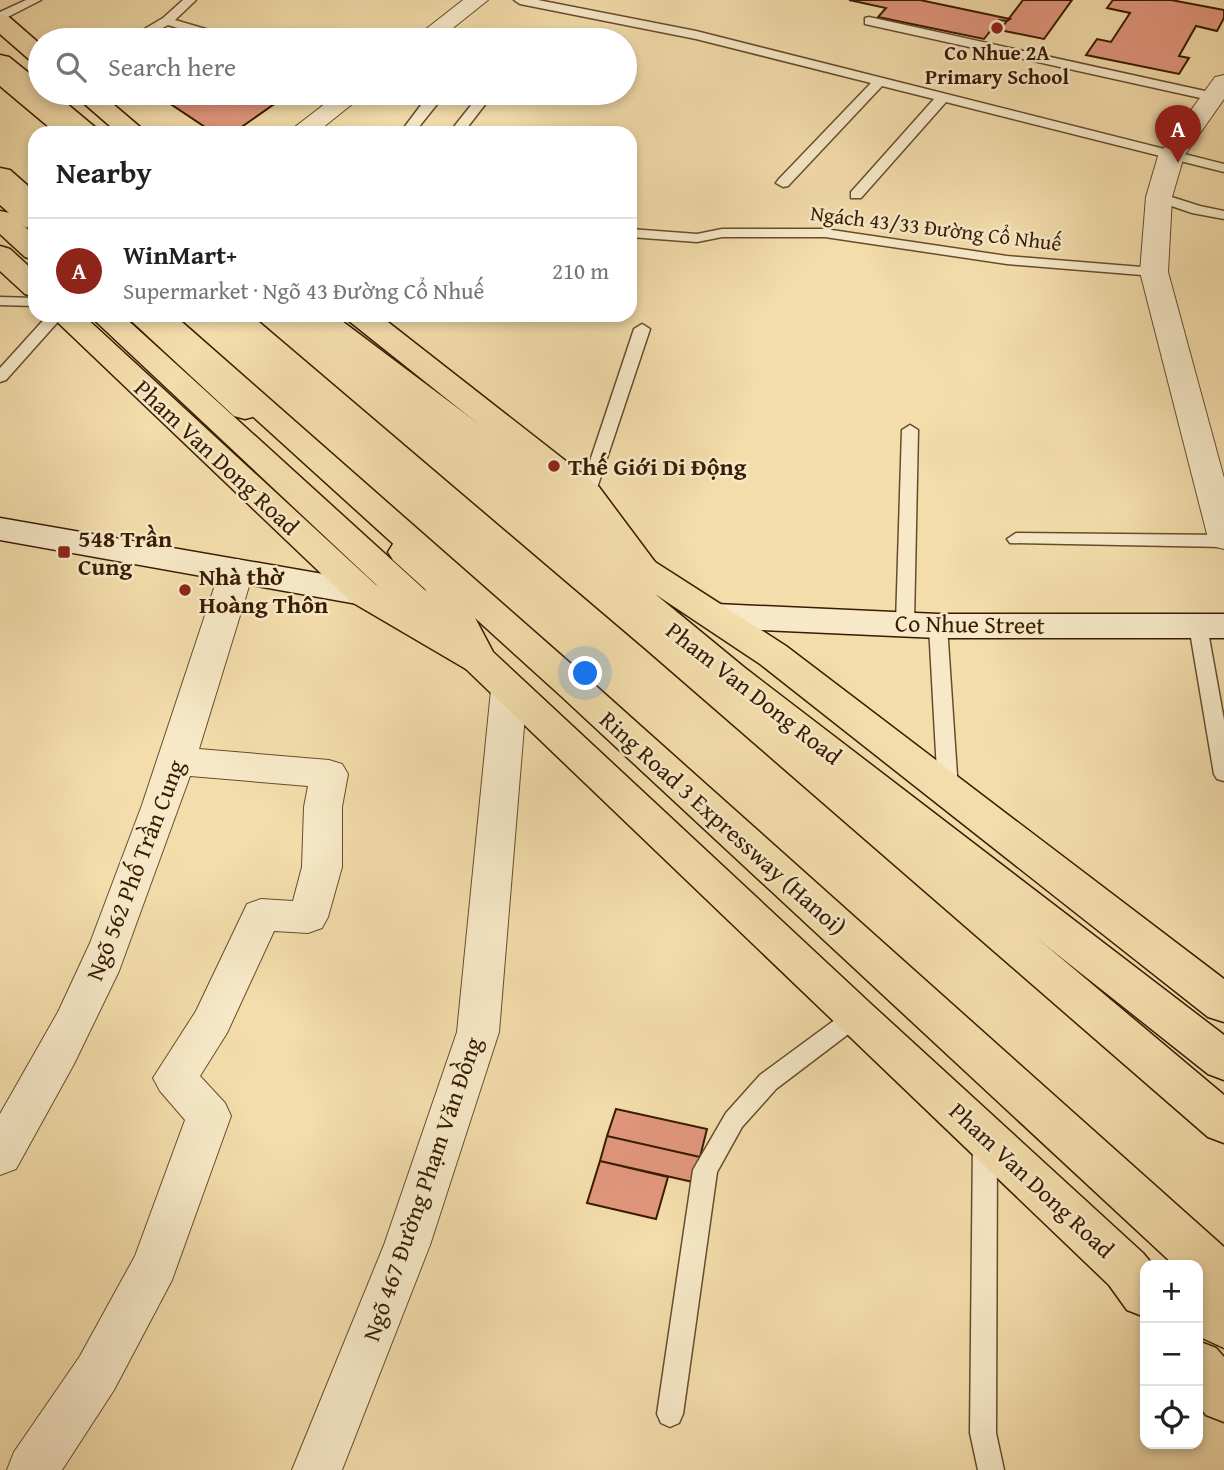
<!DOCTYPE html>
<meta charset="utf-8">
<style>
body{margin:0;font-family:"Gentium Book Plus",serif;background:#f6f6f6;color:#202124}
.controls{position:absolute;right:21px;bottom:21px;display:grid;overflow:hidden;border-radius:14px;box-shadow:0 4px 10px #0003}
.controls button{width:63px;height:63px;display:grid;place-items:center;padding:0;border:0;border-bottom:2px solid #e0e0e0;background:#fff;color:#202124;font:35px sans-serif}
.you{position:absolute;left:586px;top:674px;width:24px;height:24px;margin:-18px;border:5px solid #fff;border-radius:50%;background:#1a73e8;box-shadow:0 0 0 10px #1a73e833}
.badge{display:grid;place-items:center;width:46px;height:46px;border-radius:50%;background:#8f2418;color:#fff;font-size:23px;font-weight:700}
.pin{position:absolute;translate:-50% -58px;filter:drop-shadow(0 2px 4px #0008)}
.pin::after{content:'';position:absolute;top:37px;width:24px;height:21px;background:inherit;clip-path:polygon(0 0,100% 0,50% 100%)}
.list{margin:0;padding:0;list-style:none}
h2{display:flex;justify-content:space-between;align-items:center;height:91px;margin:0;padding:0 28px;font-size:30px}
h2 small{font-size:23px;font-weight:400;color:#757577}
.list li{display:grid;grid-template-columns:46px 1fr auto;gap:21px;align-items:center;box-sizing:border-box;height:105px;padding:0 28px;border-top:2px solid #e0e0e0}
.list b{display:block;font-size:26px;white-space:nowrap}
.list p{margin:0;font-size:23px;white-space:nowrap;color:#757577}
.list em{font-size:23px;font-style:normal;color:#757577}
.icon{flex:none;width:38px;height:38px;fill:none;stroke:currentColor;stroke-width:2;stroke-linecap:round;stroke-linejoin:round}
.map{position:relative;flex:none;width:1224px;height:1470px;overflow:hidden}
.search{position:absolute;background:#fff;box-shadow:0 4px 10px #0003;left:28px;top:28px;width:609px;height:77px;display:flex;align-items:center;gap:18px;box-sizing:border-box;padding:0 24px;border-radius:38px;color:#757577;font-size:26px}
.panel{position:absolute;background:#fff;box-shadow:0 4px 10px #0003;left:28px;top:126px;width:609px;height:196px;border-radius:21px}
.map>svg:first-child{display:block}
.building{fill:#e1977d;stroke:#381b02;stroke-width:2}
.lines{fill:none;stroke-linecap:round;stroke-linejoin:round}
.lane-casing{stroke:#674c2c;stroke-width:3}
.street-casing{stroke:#674c2c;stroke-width:2}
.secondary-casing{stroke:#381b02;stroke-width:3}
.primary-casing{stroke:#381b02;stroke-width:3}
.highway-casing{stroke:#381b02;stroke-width:3}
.lane{fill:#f7e9c8;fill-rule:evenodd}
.street{fill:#f7e9c8;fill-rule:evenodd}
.secondary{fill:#f7e9c8;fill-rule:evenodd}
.primary{fill:#f3ddab;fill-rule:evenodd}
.highway{fill:#f3ddab;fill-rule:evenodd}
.poi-dot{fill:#8f2418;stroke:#f7e9c8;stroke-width:2.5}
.labels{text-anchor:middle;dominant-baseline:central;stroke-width:5;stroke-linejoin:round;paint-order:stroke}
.far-poi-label{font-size:21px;font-weight:bold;fill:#381b02;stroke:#f7e9c8}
.far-street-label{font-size:21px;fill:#381b02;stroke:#f7e9c8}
.street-label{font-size:24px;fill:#381b02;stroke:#f7e9c8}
.poi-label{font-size:24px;font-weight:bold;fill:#381b02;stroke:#f7e9c8;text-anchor:start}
</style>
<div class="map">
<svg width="1224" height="1470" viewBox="0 0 1224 1470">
<rect width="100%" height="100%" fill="#f3ddab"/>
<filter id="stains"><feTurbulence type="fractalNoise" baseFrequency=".00286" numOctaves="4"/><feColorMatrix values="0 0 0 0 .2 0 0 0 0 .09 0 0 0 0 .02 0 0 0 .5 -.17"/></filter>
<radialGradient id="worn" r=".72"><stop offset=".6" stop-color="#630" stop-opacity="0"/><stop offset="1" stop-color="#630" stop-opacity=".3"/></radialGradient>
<path class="building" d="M849,0H920L1010,19L1007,21L999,20L984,39L878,17L886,8Z
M1023,0H1072L1044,39L1000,30Z
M1113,0H1171L1224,10V18L1217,31L1196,26L1179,56L1189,58L1179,74L1086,55L1097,39L1111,42L1130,13L1107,8Z
M171,93H290L233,133H214L163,99Z
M616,1109L707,1129L700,1157L607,1136Z
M607,1136L700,1157L693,1182L600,1161Z
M600,1161L668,1177L656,1219L587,1203Z"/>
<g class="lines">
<g class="lane-casing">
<path id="lane" d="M26,0H41L0,21V12Z
M183,0H196L175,20L233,37L235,40H217L168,25L141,40H126L163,18Z
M514,0H538L696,31L1224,164V172L946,102L861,198H851V192L934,99L882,86L788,186L783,187L776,183L778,180L871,83L696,39L520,4Z
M869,17L1214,93L1220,97L1214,101L865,24V18Z
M430,93H454L486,99L487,102L463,133H449L472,104L442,98L414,133H400Z
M1159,193L1200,206L1224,211V219L1192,213L1154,200V194Z
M630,229L697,234L722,229H825L1007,256L1154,268L1161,272L1154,276L1007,264L825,237H722L697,242L630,237Z
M0,297L35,298V306L0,305Z
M48,315H64L6,380L0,382V368Z
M642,324L650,329L595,494L587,499L581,498L579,494L634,329Z
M910,425L918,430L914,623L911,627H899L896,623L902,430Z
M1016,533L1224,535V547L1010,543L1007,539Z
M938,620L944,622L947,626L958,790L955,795L948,797L941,795L938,790L929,626L932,622Z
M1198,620L1204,622L1207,626L1224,720V781L1217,779L1214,774L1189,626L1192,622Z
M855,1008L863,1011L866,1017L863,1023L776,1089L742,1127L717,1172L683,1414L679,1423L670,1427L661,1423L657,1414L693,1170L697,1163L726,1113L760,1075L847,1011Z
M985,1131L993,1134L997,1141L996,1433L1004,1470H978L970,1433L973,1141L977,1134Z"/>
</g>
<g class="street-casing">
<path id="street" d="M463,0H488L438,40H412Z
M1224,75V99L1184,156L1172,197L1168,272L1224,478V549L1212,546L1208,538L1140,272L1146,197L1158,156L1215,77Z
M339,93H366L316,133H287Z
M237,559L249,562L254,570L199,749L329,760L342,764L348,774L342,807V867L328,917L322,928L308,933L274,931L227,1033L200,1076L225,1103L231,1116L172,1280L114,1390L62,1470H7L14,1452L80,1356L135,1256L185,1120L160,1091L153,1078L196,1011L247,904L261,899L293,901L302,867L304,807L308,786L190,776L119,971L74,1064L16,1169L0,1175V1114L58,1012L90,943L142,805L220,570L225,562Z
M509,677L522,681L527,690L499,1032L430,1245L342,1470H292L384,1245L457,1032L491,690L496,681Z"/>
</g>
<g class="secondary-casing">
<path id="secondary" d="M0,518L363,581L376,585L381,593L376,601L363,605L0,540Z
M716,604L938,614H1224V638H938L716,628L703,625L698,616L703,607Z"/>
</g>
<g class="primary-casing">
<path id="primary" d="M0,15L9,17L40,44V63L31,61L0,34Z
M0,65L9,68L85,133H56L0,86Z
M72,93H100L147,133H118Z
M0,182L10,184L35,206V229L25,227L0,205Z
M0,246L10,249L35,272V297L25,294L0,271Z
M50,315H83L376,585L441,622L425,589L393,560L388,552L393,544L405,541L417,544L452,574L493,652L871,1004L1143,1253L1153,1265H1145V1317L1127,1310L1109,1285L466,669L350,601Z
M125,315H158L256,402L261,409L256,416L245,419L234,416Z
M278,315H311L624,569L575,501L349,321L345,315H379L599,487L655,562L786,646L1224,979V1022L1208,1017L760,664L655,594L745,668L1224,1035V1080L1208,1074L719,686Z
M1198,1286L1224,1297V1348L1198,1336Z
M1198,1341L1216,1348L1224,1357V1422L1206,1415L1198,1405Z"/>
</g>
<g class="highway-casing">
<path id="highway" d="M0,55L9,57L40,82V93H54L102,133H73L0,74Z
M0,168L10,170L35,192V215L25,213L0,190Z
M0,211L10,213L35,236V260L25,257L0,234Z
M89,315H122L492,651L497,660L492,669L479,673L466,669Z
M141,315H174L587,678L1224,1247V1302L1207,1295L1198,1287V1265H1174L561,696Z
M253,315H286L673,632L1224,1095V1143L1208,1137L647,650Z
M300,315H334L577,498L655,562L661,570L655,578L643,582L631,578L553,514L304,321Z"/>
</g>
<use href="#lane" class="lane"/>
<use href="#street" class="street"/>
<use href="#secondary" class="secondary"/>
<use href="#primary" class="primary"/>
<use href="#highway" class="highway"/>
</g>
<g class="poi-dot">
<circle cx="997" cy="28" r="7"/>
<circle cx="554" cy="466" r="7"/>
<rect x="57" y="545" width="14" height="14" rx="3.5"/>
<circle cx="185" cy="590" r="7"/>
</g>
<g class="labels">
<g class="far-poi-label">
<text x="997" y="52">Co Nhue 2A<tspan x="997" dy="24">Primary School</tspan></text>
</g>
<g class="far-street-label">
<text transform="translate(936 228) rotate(7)">Ngách 43/33 Đường Cổ Nhuế</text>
</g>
<g class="street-label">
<text transform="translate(217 457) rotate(43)">Pham Van Dong Road</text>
<text transform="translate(970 624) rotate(1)">Co Nhue Street</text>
<text transform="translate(754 693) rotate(38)">Pham Van Dong Road</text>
<text transform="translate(723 823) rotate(42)">Ring Road 3 Expressway (Hanoi)</text>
<text transform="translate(135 870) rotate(-69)">Ngõ 562 Phố Trần Cung</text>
<text transform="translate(1032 1180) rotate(43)">Pham Van Dong Road</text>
<text transform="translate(422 1189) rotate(-71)">Ngõ 467 Đường Phạm Văn Đồng</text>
</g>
<g class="poi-label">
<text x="568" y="466">Thế Giới Di Động</text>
<text x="78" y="538">548 Trần<tspan x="78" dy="28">Cung</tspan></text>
<text x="199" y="576">Nhà thờ<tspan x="199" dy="28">Hoàng Thôn</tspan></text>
</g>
</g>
<rect width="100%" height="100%" filter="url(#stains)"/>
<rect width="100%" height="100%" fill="url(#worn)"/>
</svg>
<div class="controls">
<button>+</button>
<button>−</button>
<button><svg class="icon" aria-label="locate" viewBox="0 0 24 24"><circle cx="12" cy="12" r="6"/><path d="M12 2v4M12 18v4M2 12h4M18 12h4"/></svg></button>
</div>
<div class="you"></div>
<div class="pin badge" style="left:1178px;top:163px">A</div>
<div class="search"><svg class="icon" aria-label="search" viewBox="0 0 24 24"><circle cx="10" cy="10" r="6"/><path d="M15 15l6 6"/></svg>Search here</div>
<section class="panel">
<h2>Nearby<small></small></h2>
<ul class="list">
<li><span class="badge">A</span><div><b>WinMart+</b><p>Supermarket · Ngõ 43 Đường Cổ Nhuế</p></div><em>210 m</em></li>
</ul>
</section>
</div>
